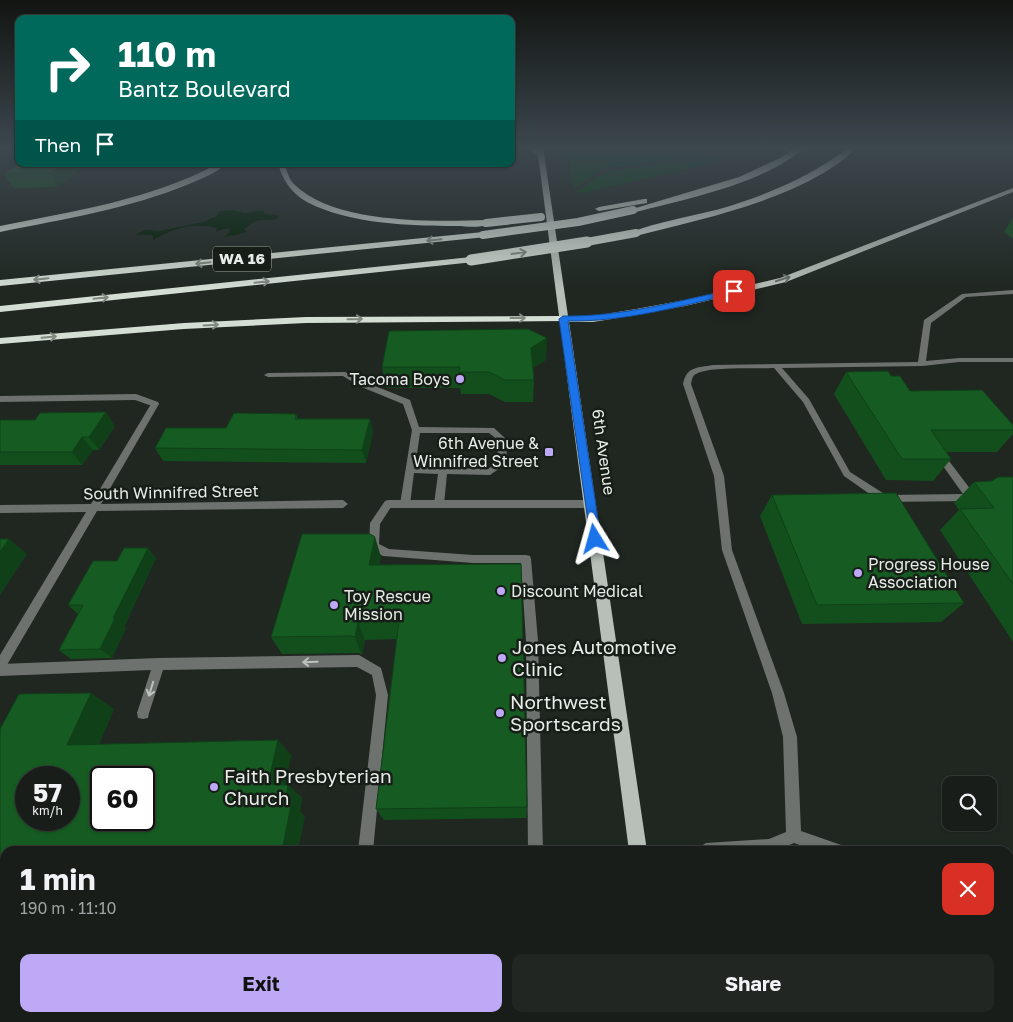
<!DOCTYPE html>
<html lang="en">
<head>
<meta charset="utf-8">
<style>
	:root { --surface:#181d19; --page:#212622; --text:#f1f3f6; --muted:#9fa2a2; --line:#363b38; --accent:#bda9f5 }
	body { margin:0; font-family:"Golos Text",sans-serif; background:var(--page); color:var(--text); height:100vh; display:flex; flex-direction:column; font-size:19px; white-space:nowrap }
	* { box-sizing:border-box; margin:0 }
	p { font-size:16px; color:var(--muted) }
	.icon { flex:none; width:28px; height:28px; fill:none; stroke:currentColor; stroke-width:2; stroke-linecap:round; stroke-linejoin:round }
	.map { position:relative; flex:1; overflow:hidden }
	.panel { position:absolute; left:0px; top:846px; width:1014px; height:176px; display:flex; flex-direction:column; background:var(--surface); border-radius:15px 15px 0 0; box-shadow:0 1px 4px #0004,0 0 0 1px var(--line) }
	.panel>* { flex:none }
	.hud { position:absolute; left:15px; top:15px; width:500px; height:152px; border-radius:10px; box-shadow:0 1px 4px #0004,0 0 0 1px var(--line); background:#00695c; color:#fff; overflow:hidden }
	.buttons { position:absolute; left:942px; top:776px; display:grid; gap:10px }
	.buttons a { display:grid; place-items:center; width:55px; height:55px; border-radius:10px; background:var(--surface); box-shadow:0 1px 4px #0004,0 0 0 1px var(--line); font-size:25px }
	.speed { position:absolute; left:15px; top:766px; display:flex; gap:10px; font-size:25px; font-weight:700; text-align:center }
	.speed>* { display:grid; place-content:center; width:65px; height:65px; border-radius:50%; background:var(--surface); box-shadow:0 1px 4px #0004,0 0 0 1px var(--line); line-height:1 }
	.speed small { font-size:12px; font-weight:400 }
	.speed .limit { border:2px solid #111; border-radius:8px; background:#fff; color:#111 }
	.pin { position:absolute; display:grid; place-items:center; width:42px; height:42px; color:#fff; margin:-21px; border-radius:10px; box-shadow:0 2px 8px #0006 }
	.me { position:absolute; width:55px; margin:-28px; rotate:352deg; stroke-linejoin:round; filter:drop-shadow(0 0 4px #0008) }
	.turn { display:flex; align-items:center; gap:18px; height:105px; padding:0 20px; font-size:22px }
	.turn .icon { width:65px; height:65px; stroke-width:2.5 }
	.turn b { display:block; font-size:35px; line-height:42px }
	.then { display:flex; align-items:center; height:48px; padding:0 20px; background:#0003; gap:10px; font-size:19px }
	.round { display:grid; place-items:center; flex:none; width:52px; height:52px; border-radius:10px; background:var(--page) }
	.summary { display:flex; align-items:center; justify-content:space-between; height:85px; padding:0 20px }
	h1 { font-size:30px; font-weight:700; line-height:38px }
	.primary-button { display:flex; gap:10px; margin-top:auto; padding:10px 20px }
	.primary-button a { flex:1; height:58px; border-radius:10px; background:var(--accent); color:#111; font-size:20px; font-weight:700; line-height:58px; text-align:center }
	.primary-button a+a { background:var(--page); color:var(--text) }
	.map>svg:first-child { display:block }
	.green { fill:#054413 }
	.water { fill:#001e02 }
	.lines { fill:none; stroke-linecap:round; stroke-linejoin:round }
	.service { fill:#6e726e; fill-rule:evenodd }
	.minor { fill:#6e726e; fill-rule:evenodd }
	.primary { fill:#b8bfb8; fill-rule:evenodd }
	.motorway { fill:#d5ded5; fill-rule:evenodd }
	.motorway-bridge-far1 { stroke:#d5ded5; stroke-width:8 }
	.motorway-bridge { stroke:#d5ded5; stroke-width:11 }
	.wall { fill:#134f1d }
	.shaded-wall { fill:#0f4018 }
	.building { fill:#165c22; stroke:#0f4018; fill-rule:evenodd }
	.oneway { stroke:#808880 }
	.oneway2 { stroke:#686e68 }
	.oneway3 { stroke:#bdc1bd }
	.route { fill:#1a73e8; stroke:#114b97 }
	.poi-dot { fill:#bda9f5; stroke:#171e17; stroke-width:2 }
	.labels { text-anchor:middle; stroke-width:5; stroke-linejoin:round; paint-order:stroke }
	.shield { fill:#171e17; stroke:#a9aea9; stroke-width:1 }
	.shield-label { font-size:15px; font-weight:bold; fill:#e8ece8 }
	.poi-label { font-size:16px; fill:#e8ece8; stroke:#171e17; text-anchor:start }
	.street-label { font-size:16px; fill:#e8ece8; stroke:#171e17 }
	.near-poi-label { font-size:19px; fill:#e8ece8; stroke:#171e17; text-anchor:start }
</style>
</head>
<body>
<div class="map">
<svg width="1013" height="1022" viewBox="0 0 1013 1022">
	<rect width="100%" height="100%" fill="#202721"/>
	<!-- green -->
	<g class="green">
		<polygon points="722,147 719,152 703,156 602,169 574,189 567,151"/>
		<polygon points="728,147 752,147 708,164 582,193 576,192 600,175 607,172 657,164 718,157 727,153"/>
	</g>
	<!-- water -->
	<path class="water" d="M233,210L245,213L263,210L265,214L279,215L278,218C264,224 261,214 244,229L247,232C241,234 231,236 224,237L230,232L229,228L216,231L217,228C195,222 172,229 153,240V237L151,235H135L145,230L160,231L203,222L216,216L220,211Z"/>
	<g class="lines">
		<!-- service -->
		<g class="service">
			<path d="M1013,290V294L966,297L931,323L926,361L959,358H1013V362H959L922,366L782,368L809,399L850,472L886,495L963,494L938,459L943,456L946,457L974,494L976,497L971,501L881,502L844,476L803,402L774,368C757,369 709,366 696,374C692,376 692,380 691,384L724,476L732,550L784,693L797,737L801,831L844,846L847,851H817L794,843L775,851H699L701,846L706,843L769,839L786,832L783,737L772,693L722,550L714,476L683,384C687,366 697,368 713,365L918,362L924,320L962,294Z"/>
			<path d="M345,372L365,382L410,400L419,427L494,428L506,439L507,463L490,475L447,474L444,504L439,508L434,504L438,474L414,473L410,504L408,507H402L400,504L412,430L403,404L359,386L343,376L268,377L264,375L268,373ZM420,433H489L498,440L497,462L488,469L415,467Z"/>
			<polygon points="136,394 158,402 159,404 155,407 135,400 0,402 0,396"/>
			<polygon points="388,500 393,504 380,524 379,544 389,549 473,555 526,555 530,556 531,559 538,641 543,851 528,851 526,641 521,563 473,563 383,556 370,549 369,546 370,523 385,501"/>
			<polygon points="359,655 381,668 388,695 373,851 358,851 376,695 372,675 357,667 163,670 149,713 148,718 143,719 138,718 137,713 151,670 0,676 0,664 159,658"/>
			<rect x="1009" y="886" width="4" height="16"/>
			<rect x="335" y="1018" width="18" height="4"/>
		</g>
		<!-- minor -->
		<g class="minor">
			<polygon points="155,401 159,404 101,504 343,500 348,504 343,508 97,511 4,670 0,672 0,655 86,512 0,513 0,505 91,504 151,404"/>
			<polygon points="388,500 590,500 595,504 590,508 388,508 383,504"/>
			<rect x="0" y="987" width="5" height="18"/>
		</g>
		<!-- primary -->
		<g class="primary">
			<polygon points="523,147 531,147 538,150 537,147 543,147 568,316 593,316 636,309 685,300 780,278 1013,188 1013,192 786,282 685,306 636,315 593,322 569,322 647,851 629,851 538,155"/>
			<polygon points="648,1018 670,1018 671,1022 649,1022"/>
		</g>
		<!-- motorway -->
		<g class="motorway">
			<path d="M797,147H805C766,183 687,199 636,212L629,210L739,177L780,158Z"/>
			<path d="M850,147H858C806,198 705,218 636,236L632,233C640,226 700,214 716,210C765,196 810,177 850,147Z"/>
			<path d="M217,164H226C216,173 201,179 189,184C129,209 63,219 0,232V226C74,211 150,200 217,164Z"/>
			<path d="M278,164H284C287,170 289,180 294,184C333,224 434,222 486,220L490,223C483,229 466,226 457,226C410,226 349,224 307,202C291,193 283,180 278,164Z"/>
			<polygon points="644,199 647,199 647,203 599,211 595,209 599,207"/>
			<polygon points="483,232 486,233 486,237 0,286 0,280"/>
			<polygon points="471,257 474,258 474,262 0,312 0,306"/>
			<polygon points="563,316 567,317 568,319 567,321 306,323 184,329 0,344 0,338 184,323 306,317"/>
		</g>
		<!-- motorway-bridge-far1 -->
		<g class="motorway-bridge-far1">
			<polyline points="486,223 541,217"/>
			<polyline points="483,235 578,222 633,210"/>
			<polyline points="581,243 636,233"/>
		</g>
		<!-- motorway-bridge -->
		<polyline class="motorway-bridge" points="471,260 587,242"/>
	</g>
	<!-- wall -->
	<g class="wall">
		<polygon points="19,164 86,164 57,187 13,188 4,174"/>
		<polygon points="1013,218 1013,239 1004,232"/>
		<polygon points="546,360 533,368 534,380 533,402 505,402 489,394 461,394 460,388 386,388 382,367"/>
		<polygon points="846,372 891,376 910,391 1013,425 1013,434 997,452 946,452 951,459 933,481 886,480 834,394"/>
		<polygon points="296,414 298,419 370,419 373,432 366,463 163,461 155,448 226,428"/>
		<polygon points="0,420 115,426 99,450 93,450 82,465 0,465"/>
		<polygon points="1013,477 1013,642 940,530 959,510 954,503 974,482 992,481"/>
		<polygon points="772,495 964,603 941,622 802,624 760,516"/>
		<polygon points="381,557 379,565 527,807 526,818 384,820 376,809 397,639 365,640 362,655 359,653 282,654 271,637"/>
		<polygon points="156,558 124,627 126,628 112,658 71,659 59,650 78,614 68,605 117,561"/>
		<polygon points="114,709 99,744 291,755 285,785 288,785 302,798 300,812 305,816 5,851 5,889 0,888 0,877 3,870 0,870 0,729"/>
		<polygon points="1009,980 1013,980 1013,1022 854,1022 852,1018 1009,1018"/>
	</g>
	<!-- shaded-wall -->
	<g class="shaded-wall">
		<polygon points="62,164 86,164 57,187 49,173"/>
		<polygon points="547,338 546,360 531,369 531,348"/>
		<polygon points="106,412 115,426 99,450 89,437"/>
		<polygon points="370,419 373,432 366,463 362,450"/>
		<polygon points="82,437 93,450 82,465 72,452"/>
		<polygon points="375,537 381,557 375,584 369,565"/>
		<polygon points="9,539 27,554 0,595 0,552"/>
		<polygon points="148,548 156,558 124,627 126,628 112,658 100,649 113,618"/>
		<polygon points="358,622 365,640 362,655 355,637"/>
		<polygon points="91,693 114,709 93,759 67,745"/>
		<polygon points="278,740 291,755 283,797 268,784"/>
		<polygon points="288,785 302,798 300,812 305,816 298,851 282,851 285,805"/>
	</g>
	<!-- building -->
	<g class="building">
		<polygon points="19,164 62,164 49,173 4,174"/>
		<polygon points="528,329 547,338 531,348 534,380 505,380 489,372 459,372 460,367 382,367 389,331"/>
		<polygon points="888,371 891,376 900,376 910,391 982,390 1013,425 1013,430 931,430 951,459 902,459 846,372"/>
		<polygon points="106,412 89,437 82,437 72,452 0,452 0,420 35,420 40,413"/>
		<polygon points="234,413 296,414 295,419 370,419 362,450 155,448 166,428 226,428"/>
		<polygon points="998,477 1013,477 1013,584 960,509 994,508 974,482 992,481"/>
		<polygon points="896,493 964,603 817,605 772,495"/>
		<polygon points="302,534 370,534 375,537 369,565 521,564 527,807 376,809 399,621 358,622 355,637 351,636 271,637"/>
		<polygon points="0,539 9,539 0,552"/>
		<polygon points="124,548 148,548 113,618 115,618 100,649 59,650 83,605 68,605 93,561 117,561"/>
		<path d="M91,693L67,745L278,740L268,784L288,785L285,805H291L282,851H5V860H0V729L19,694ZM26,778H69V820H26ZM101,778H144V820H101Z"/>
		<polygon points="5,866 5,887 0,887 0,877"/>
		<polygon points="1013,980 1013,1022 881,1022 880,1018 1009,1018 1009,981"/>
	</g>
	<!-- one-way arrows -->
	<defs><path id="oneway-shaft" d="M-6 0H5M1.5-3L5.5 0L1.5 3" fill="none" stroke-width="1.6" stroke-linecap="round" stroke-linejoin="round" transform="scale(1.25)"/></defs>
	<g class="oneway">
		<use href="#oneway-shaft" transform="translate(434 240) rotate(174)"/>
		<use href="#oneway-shaft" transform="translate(519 253) rotate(-8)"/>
		<use href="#oneway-shaft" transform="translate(203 263) rotate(174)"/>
		<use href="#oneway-shaft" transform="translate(41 279) rotate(174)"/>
		<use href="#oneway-shaft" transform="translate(262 282) rotate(-6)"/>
		<use href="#oneway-shaft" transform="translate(101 298) rotate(-6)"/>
		<use href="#oneway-shaft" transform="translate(518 318)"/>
		<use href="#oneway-shaft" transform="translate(355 319) rotate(-1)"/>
		<use href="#oneway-shaft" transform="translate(211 325) rotate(-3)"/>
		<use href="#oneway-shaft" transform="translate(49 337) rotate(-5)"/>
	</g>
	<use class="oneway2" href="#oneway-shaft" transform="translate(783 279) rotate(-18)"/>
	<g class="oneway3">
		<use href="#oneway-shaft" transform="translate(310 662) rotate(178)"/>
		<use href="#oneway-shaft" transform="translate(151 689) rotate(107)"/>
	</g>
	<!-- sky -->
	<linearGradient id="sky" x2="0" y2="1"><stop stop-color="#121512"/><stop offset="0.51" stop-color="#3c474e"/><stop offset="1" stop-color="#3c474e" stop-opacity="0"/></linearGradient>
	<rect width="1013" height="290" fill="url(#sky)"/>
	<!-- route -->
	<path class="route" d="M734,289L738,291L737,293C682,306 624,322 568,321L601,539L599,542H591L559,319L563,316C621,317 678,301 734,289Z"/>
	<!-- markers -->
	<g class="poi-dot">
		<circle cx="460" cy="379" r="5"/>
		<rect x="544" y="447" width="10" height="10" rx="2.5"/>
		<circle cx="858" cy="573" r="5"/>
		<circle cx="501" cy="591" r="5"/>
		<circle cx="334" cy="605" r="5"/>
		<circle cx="502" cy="658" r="5"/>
		<circle cx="500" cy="713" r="5"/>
		<circle cx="214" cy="787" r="5"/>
	</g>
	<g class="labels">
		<!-- shield labels -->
		<rect class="shield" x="213" y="246.5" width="58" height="25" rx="4"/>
		<g class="shield-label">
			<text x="242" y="264">WA 16</text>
		</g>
		<!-- poi labels -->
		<g class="poi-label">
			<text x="450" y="385" text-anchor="end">Tacoma Boys</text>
			<text x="539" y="449" text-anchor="end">6th Avenue &amp;<tspan x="539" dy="18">Winnifred Street</tspan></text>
			<text x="868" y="570">Progress House<tspan x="868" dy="18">Association</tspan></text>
			<text x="511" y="597">Discount Medical</text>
			<text x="344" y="602">Toy Rescue<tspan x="344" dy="18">Mission</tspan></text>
		</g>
		<!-- street labels -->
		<g class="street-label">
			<text transform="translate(604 452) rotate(82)" y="6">6th Avenue</text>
			<text transform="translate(171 492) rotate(-1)" y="6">South Winnifred Street</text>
		</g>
		<!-- near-poi labels -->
		<g class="near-poi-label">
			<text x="512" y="654">Jones Automotive<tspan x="512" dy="22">Clinic</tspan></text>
			<text x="510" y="709">Northwest<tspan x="510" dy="22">Sportscards</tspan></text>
			<text x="224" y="783">Faith Presbyterian<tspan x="224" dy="22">Church</tspan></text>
		</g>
	</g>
</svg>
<div class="buttons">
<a><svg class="icon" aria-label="search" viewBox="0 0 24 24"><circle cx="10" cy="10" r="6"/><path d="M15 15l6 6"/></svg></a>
</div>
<div class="speed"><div>57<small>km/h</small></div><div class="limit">60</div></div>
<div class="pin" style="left:734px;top:291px;background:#d93025"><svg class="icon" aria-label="arrive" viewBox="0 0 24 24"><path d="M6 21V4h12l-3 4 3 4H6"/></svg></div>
<svg class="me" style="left:595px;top:539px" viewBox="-20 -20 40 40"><path d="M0-17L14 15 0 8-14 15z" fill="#1a73e8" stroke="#fff" stroke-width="4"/></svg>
<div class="hud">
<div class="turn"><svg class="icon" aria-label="right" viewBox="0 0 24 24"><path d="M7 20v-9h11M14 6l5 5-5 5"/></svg><div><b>110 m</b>Bantz Boulevard</div></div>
<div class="then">Then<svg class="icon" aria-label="arrive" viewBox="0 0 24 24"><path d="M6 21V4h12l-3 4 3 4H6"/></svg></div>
</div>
<section class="panel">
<div class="summary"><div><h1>1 min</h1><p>190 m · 11:10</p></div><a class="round" style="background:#d93025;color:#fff"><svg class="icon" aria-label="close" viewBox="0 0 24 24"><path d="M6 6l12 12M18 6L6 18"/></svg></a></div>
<div class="primary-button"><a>Exit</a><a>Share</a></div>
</section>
</div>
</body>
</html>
